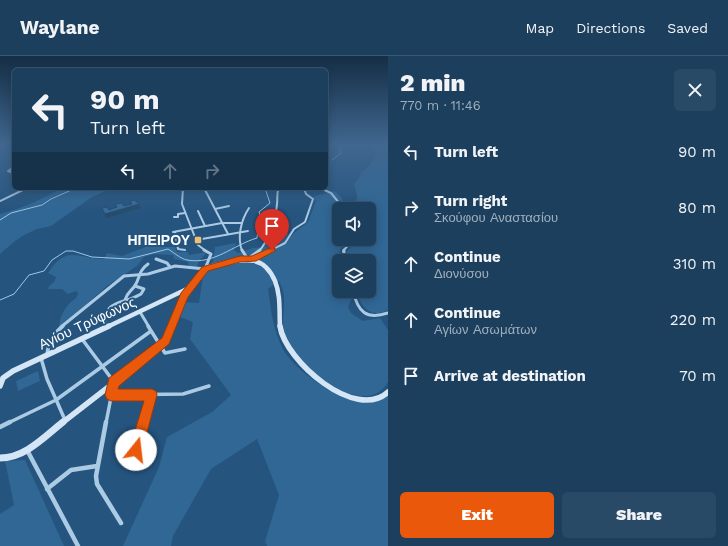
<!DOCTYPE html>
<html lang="en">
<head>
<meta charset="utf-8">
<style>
	:root { --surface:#1c3f5e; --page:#294a67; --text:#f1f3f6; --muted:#a0afbc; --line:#3a5873; --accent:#ea580c }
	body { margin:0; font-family:"Work Sans",sans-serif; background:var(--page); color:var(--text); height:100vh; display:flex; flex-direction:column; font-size:15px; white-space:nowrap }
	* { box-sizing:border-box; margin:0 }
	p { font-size:13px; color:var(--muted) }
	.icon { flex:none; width:22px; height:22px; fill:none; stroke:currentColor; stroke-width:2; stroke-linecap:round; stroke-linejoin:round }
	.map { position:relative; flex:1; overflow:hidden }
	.drawer { display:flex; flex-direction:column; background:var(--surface); width:340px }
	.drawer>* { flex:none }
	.hud { position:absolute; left:12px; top:12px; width:316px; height:122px; border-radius:6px; box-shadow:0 2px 10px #0003,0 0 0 1px var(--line); background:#1c3f5e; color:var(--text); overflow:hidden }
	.controls { position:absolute; left:332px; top:146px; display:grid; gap:8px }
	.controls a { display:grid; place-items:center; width:44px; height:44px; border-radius:6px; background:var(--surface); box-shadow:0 2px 10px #0003,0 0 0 1px var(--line); font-size:20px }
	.pin { position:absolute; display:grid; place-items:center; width:34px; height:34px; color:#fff; margin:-41px -17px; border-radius:50% 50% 50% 0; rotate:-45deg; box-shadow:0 0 4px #0007 }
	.pin .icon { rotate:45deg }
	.me { position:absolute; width:44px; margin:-22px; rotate:16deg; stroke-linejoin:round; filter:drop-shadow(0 0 3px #0008) }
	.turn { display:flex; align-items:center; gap:14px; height:84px; padding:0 12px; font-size:18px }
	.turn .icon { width:52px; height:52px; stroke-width:2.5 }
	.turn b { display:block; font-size:28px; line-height:34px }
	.lanes { display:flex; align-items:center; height:38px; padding:0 12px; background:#0003; justify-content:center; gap:20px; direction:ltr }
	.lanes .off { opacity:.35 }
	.round { display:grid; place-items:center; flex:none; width:42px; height:42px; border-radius:6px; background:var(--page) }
	.overview { display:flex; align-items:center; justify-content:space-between; height:68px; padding:0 12px }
	h1 { font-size:24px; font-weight:800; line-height:30px }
	.primary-button { display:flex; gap:8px; margin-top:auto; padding:8px 12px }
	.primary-button a { flex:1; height:46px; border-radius:6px; background:var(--accent); color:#fff; font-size:16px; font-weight:800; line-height:46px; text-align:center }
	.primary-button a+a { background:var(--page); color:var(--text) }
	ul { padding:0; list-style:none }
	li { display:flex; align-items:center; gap:12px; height:56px; padding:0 12px }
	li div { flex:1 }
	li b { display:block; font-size:15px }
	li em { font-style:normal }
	header { display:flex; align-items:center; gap:24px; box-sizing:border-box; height:56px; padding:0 20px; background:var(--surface); border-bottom:1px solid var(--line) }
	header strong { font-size:19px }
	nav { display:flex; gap:22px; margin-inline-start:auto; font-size:14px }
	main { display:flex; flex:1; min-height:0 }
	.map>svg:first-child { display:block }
	.green { fill:#306795 }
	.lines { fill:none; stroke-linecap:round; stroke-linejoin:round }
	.stream { stroke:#9fc7e6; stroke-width:1 }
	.minor-far3 { stroke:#abcbe5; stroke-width:2 }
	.minor-far2 { stroke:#abcbe5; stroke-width:3 }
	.minor-far1 { stroke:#abcbe5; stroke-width:3.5 }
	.minor { stroke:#abcbe5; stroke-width:4.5 }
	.secondary-far2 { stroke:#d4e5f5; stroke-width:4.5 }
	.secondary-far1 { stroke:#d4e5f5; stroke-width:5.5 }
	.secondary { stroke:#d4e5f5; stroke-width:7 }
	.shaded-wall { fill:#264c6c }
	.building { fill:#366c9a; stroke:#264c6c }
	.route { fill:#ea580c; stroke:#983908 }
	.poi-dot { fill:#efbe6f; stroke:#25547e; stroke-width:1.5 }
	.labels { text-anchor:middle; stroke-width:4; stroke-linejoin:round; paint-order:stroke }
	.poi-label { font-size:14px; font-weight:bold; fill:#fff; stroke:#25547e; text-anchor:end }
	.street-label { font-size:14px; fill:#fff; stroke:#25547e }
</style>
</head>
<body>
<header>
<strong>Waylane</strong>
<nav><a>Map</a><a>Directions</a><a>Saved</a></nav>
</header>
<main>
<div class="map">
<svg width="388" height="490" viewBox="0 0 388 490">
	<rect width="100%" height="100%" fill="#25547e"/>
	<!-- green -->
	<g class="green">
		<path d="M370,89H378L384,93L388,89V254C370,263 361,251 356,235H369V205H347C343,188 356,194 359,183H369V153H356L357,139L354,128L359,122L361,116C370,112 371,105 377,99Z"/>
		<path d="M63,132H112L92,141L51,170L37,173L24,179L15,185L0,198V158C22,153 43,142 63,132Z"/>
		<path d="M334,135L341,141L347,153H339V183H352C344,193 336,189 341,205H339V235H351L352,241L348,252L352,258L363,265L380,262L388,274V326C365,366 299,311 287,284C277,262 291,246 279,225L268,233C271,254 273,274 283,293C295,317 363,365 388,339V490H267L265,485L279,439L257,383L211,413L173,480L171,490H123L159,411L167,381L212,356L231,339L190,283L193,266L180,261L185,246L199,247L203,220L213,205L215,191L236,187L234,194L238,197L253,192L263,191L271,173L289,178L284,186L277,189L279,191L286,187L294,177L308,166L316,145L313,141C320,137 327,139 334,135Z"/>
		<path d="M156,187L160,191H175L177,196H188L189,199L206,196V197L198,207L197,211H189L188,206L174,203L173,199L153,198L144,201L137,210L107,230L65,267L59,270C60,261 64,253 70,247C74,243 77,243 78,237L76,235L68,238L62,233H48L49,230L54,226L56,221L48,217C67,188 77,203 104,203L107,197L122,200Z"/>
		<polygon points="38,315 40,325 18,335 16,325"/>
		<polygon points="25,404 64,490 0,490 0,458 14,449 5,405"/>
	</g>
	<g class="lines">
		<!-- stream -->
		<g class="stream">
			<polyline points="332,104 341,97 339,93 349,89"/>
			<polyline points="326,107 328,106"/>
			<polyline points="0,164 11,157 42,149 51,143 76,132"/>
			<path d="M0,244L14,238L29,219L44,215L52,204L66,195H73L92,201L129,203L168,193C173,196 181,203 187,204C214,209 233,189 257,182L258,174L263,167L259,156L270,147L265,132"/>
		</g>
		<!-- minor-far3 -->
		<g class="minor-far3">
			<polyline points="14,111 8,115 14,117"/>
			<polyline points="183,132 182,148 198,189 206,195"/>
			<polyline points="204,132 228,178"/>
			<polyline points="320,132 331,137 344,153"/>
			<polyline points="0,145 27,132"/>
			<polyline points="215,153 229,150"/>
			<polyline points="198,155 205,170"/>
			<polyline points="174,161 178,161 178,158 185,157"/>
			<polyline points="173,176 222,167 242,167"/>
			<polyline points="175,176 178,193 185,194"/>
			<polyline points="196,184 248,175"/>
			<path d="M242,195C237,181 241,164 249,152"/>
			<path d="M259,195C268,186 276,161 277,148C278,142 276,138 279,132"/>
			<polyline points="269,195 285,187 294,173 305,166 313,143 306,138 304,132"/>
			<polyline points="343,195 354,183"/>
		</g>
		<!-- minor-far2 -->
		<g class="minor-far2">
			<polyline points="242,194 247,202"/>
			<polyline points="344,194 344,205"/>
			<polyline points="249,202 260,194"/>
			<polyline points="156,203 167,207 170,211"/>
			<polyline points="253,203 271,194"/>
			<path d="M353,235C358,256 366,264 388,257"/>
			<path d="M125,244C127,237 130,236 134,231C141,222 137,216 148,208"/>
			<polyline points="140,256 149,271"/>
			<polyline points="61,271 124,220 148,218 175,210 205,213 211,198 204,194"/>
			<path d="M105,271C102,243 123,249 141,238L144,233L135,230"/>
		</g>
		<!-- minor-far1 -->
		<g class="minor-far1">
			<polyline points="105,270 105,272"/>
			<polyline points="148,270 165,297 185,293"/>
			<polyline points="82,283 114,326 106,367"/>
			<path d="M47,299C48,288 54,277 63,270"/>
			<polyline points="41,302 47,323 65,364"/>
			<polyline points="111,339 183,338 209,330"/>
			<polyline points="8,367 56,344 151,275"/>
			<polyline points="144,367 152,339"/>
		</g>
		<!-- minor -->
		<g class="minor">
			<polyline points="106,366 96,420 97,428 121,467"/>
			<polyline points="0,371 10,366"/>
			<polyline points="27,394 78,490"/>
			<polyline points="136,394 144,366"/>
			<polyline points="47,433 71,414 97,410"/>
		</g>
		<!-- secondary-far2 -->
		<g class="secondary-far2">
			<polyline points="107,271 187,233"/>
			<path d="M173,271C181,250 188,230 203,214C208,210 217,209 224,207C246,203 264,199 275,225C281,240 279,255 280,271"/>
		</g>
		<!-- secondary-far1 -->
		<g class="secondary-far1">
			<path d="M280,270C285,305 356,366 388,336"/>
			<polyline points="0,330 3,322 13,315 109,270"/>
			<polyline points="62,367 160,291 169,280 173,270"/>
		</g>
		<!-- secondary -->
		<path class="secondary" d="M0,402C25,402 44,381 63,366"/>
	</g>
	<!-- shaded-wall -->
	<polygon class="shaded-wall" points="139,148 140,152 106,162 105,158"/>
	<!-- building -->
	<polygon class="building" points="134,144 139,148 105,158 102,152 107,151 109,154 117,151 115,148 122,147 124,150 132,148 130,145"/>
	<!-- sky -->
	<linearGradient id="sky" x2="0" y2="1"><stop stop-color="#142e45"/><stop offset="0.56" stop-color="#40678f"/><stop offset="1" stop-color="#40678f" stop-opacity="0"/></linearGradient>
	<rect width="388" height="158" fill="url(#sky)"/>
	<!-- route -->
	<polygon class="route" points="272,191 275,192 275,195 256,205 240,206 208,215 188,241 169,288 119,330 118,333 152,333 156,335 157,339 141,399 136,401 131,399 129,394 144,345 111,345 107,343 105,339 109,322 162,282 181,237 202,211 240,200 252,200"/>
	<!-- markers -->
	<rect class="poi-dot" x="194" y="180" width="8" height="8" rx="2"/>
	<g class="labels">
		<!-- poi labels -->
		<g class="poi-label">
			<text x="190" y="189">ΗΠΕΙΡΟΥ</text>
		</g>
		<!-- street labels -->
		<g class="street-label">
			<text transform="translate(87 267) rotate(-25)" y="5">Αγίου Τρύφωνος</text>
		</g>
	</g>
</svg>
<div class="controls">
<a><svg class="icon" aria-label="sound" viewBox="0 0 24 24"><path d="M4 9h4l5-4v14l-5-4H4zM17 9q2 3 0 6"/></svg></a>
<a><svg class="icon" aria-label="layers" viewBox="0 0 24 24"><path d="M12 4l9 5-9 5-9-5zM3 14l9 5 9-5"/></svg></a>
</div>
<div class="pin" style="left:272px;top:194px;background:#d93025"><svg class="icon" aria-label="arrive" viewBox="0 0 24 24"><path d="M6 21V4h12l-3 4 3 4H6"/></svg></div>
<svg class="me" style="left:136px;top:394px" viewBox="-20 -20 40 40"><circle r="19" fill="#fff"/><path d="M0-13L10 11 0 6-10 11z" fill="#ea580c"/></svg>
<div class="hud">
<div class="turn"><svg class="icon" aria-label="left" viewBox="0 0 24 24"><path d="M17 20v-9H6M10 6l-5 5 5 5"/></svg><div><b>90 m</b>Turn left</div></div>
<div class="lanes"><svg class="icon" aria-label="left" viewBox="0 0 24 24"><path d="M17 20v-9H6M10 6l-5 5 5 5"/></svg><svg class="icon off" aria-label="ahead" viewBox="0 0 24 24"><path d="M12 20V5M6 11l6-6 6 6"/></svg><svg class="icon off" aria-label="right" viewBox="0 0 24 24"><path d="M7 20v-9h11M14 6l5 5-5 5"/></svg></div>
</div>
</div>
<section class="drawer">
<div class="overview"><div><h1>2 min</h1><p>770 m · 11:46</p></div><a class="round"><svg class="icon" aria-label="close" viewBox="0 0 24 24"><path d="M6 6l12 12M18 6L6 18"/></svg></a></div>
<ul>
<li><svg class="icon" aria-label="left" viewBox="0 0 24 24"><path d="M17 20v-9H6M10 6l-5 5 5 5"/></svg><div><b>Turn left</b></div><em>90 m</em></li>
<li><svg class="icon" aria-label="right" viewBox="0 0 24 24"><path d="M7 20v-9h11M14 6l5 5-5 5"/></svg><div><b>Turn right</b><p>Σκούφου Αναστασίου</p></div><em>80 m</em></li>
<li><svg class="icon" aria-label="ahead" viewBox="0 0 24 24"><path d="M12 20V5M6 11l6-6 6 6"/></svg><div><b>Continue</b><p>Διονύσου</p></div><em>310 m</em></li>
<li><svg class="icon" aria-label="ahead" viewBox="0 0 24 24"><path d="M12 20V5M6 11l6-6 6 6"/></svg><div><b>Continue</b><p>Αγίων Ασωμάτων</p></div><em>220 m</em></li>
<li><svg class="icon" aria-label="arrive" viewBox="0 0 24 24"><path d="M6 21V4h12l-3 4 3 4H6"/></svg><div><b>Arrive at destination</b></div><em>70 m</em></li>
</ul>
<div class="primary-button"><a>Exit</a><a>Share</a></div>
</section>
</main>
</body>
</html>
